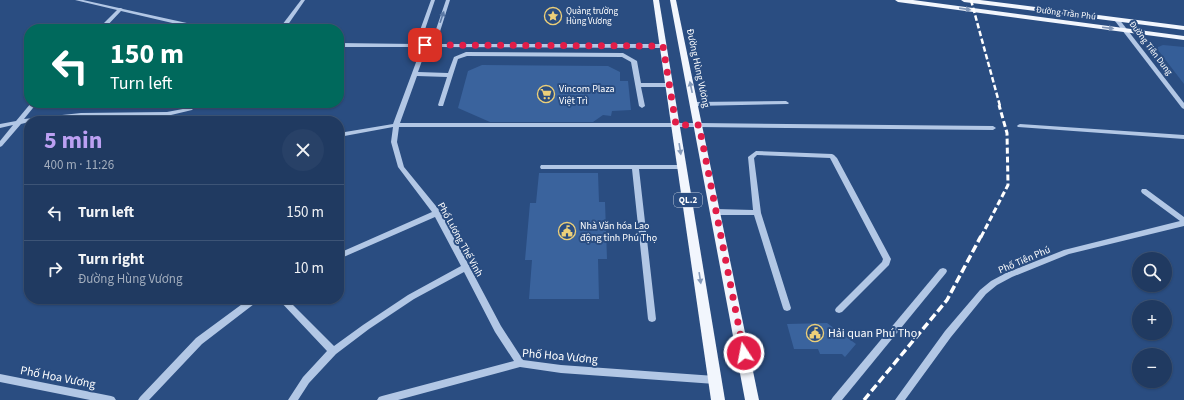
<!DOCTYPE html>
<html lang="en">
<head>
<meta charset="utf-8">
<style>
	:root { --surface:#203a61; --page:#284167; --text:#f1f3f6; --muted:#a2adbd; --line:#3d5476; --accent:#bca0f2 }
	body { margin:0; font-family:"Source Sans 3",sans-serif; background:var(--page); color:var(--text); height:100vh; display:flex; flex-direction:column; font-size:15px; white-space:nowrap }
	* { box-sizing:border-box; margin:0 }
	p { font-size:13px; color:var(--muted) }
	.icon { flex:none; width:22px; height:22px; fill:none; stroke:currentColor; stroke-width:2; stroke-linecap:round; stroke-linejoin:round }
	.map { position:relative; flex:1; overflow:hidden }
	.details { position:absolute; left:24px; top:116px; width:320px; height:188px; display:flex; flex-direction:column; background:var(--surface); border-radius:16px; box-shadow:0 1px 3px #0004,0 0 0 1px var(--line) }
	.details>* { flex:none }
	.top-card { position:absolute; left:24px; top:24px; width:320px; height:84px; border-radius:16px; box-shadow:0 1px 3px #0004,0 0 0 1px var(--line); background:#00695c; color:#fff; overflow:hidden }
	.controls { position:absolute; left:1132px; top:252px; display:grid; gap:8px }
	.controls a { display:grid; place-items:center; width:40px; height:40px; border-radius:50%; background:var(--surface); box-shadow:0 1px 3px #0004,0 0 0 1px var(--line); font-size:20px }
	.pin { position:absolute; display:grid; place-items:center; width:34px; height:34px; color:#fff; margin:-17px; border-radius:8px; box-shadow:0 2px 6px #0006 }
	.me { position:absolute; width:44px; margin:-22px; rotate:349deg; stroke-linejoin:round; filter:drop-shadow(0 0 3px #0008) }
	.turn { display:flex; align-items:center; gap:14px; height:84px; padding:0 20px; font-size:18px }
	.turn .icon { width:52px; height:52px; stroke-width:2.5 }
	.turn b { display:block; font-size:28px; line-height:34px }
	.round { display:grid; place-items:center; flex:none; width:42px; height:42px; border-radius:21px; background:var(--page) }
	.overview { display:flex; align-items:center; justify-content:space-between; height:68px; padding:0 20px }
	h1 { font-size:24px; font-weight:700; line-height:30px; color:var(--accent) }
	ul { padding:0; list-style:none }
	li { display:flex; align-items:center; gap:12px; height:56px; padding:0 20px; border-top:1px solid var(--line) }
	li div { flex:1 }
	li b { display:block; font-size:15px }
	li em { font-style:normal }
	.map>svg:first-child { display:block }
	.green { fill:#355e98 }
	.building { fill:#3a639d }
	.lines { fill:none; stroke-linecap:round; stroke-linejoin:round }
	.minor { fill:#b2c7e5; fill-rule:evenodd }
	.major { fill:#f2f6fd; fill-rule:evenodd }
	.rail-far2 { stroke:#fff; stroke-width:2.5; stroke-dasharray:5.5 2.5; stroke-linecap:butt }
	.rail-far1 { stroke:#fff; stroke-width:3; stroke-dasharray:6 3; stroke-linecap:butt }
	.rail { stroke:#fff; stroke-width:3.5; stroke-dasharray:8 3.5; stroke-linecap:butt }
	.oneway { fill:#8499b9 }
	.oneway2 { fill:#5a78a4 }
	.route { stroke:#e11d48; stroke-width:7; stroke-dasharray:0 12.6 }
	.labels { text-anchor:middle; stroke-width:4; stroke-linejoin:round; paint-order:stroke }
	.far-poi-label { font-size:9px; fill:#fff; stroke:#2a4d81; text-anchor:start }
	.far-street-label { font-size:9px; fill:#fff; stroke:#2a4d81 }
	.shield { fill:#2a4d81; stroke:#bfcad9; stroke-width:1 }
	.shield-label { font-size:9px; font-weight:bold; fill:#fff }
	.street-label { font-size:10px; fill:#fff; stroke:#2a4d81 }
	.poi-label { font-size:10px; fill:#fff; stroke:#2a4d81; text-anchor:start }
	.near-poi-label { font-size:12px; fill:#fff; stroke:#2a4d81; text-anchor:start }
	.near-street-label { font-size:12px; fill:#fff; stroke:#2a4d81 }
</style>
</head>
<body>
<div class="map">
<svg width="1184" height="400" viewBox="0 0 1184 400">
	<rect width="100%" height="100%" fill="#2a4d81"/>
	<!-- green -->
	<polygon class="green" points="1163,45 1184,47 1184,84 1158,50 1158,47"/>
	<!-- building -->
	<g class="building">
		<polygon points="482,65 608,66 620,72 620,81 628,81 631,110 612,111 611,116 603,115 593,122 490,122 458,108 468,71"/>
		<polygon points="539,173 598,173 599,202 605,202 607,259 598,259 599,299 529,299 532,260 525,260 530,203 536,203"/>
		<polygon points="827,323 856,344 845,357 842,354 820,354 818,349 794,349 787,324"/>
	</g>
	<g class="lines">
		<!-- minor -->
		<g class="minor">
			<polygon points="75,0 83,0 119,8 121,8 123,9 205,27 208,29 198,29 121,11 104,29 98,29 117,10"/>
			<polygon points="301,0 305,0 285,29 279,29"/>
			<path d="M431,0H435L420,44H431L446,0H450L436,44H663L666,46L663,48L434,47L423,58L418,72L448,73L454,57L466,52L623,53L637,61L641,83H670L673,85L670,87H641L645,106L642,108L639,106L631,62L622,57L467,56L458,59L443,106H439L438,105L447,77L417,76L400,123H699L993,126L996,128L993,130L699,127H399L397,142L404,167L440,211L501,326L523,360L561,365L715,376L718,377L720,380L718,383L715,384L561,373L520,367L398,400H377L379,397L382,396L514,361L495,332L464,272L414,299L369,329L336,354L309,383L298,400H288L303,377L327,351L278,299H287L334,346L363,325L408,295L461,266L435,217L339,259V253L432,212L398,167L391,142L393,127L339,137V133L393,124L418,57L415,47H339V43L415,44ZM420,47H428L422,53Z"/>
			<polygon points="1115,19 1119,19 1184,103 1184,109 1182,108 1115,21"/>
			<polygon points="786,101 789,103 788,104 695,106 692,104 695,102"/>
			<polygon points="31,103 37,103 24,119 81,113 167,112 188,108 192,103 198,103 192,110 171,115 169,121 163,121 165,116 81,117 29,121 29,122 21,124 2,146 0,147 0,141 13,125 0,128 0,124 16,121"/>
			<polygon points="1020,124 1184,135 1184,139 1018,127 1017,126 1018,125"/>
			<polygon points="756,151 832,154 834,155 837,158 891,259 889,265 842,312 839,313 836,312 835,310 836,308 882,262 883,259 830,158 757,155 754,158 761,213 791,308 790,310 787,311 784,310 783,308 754,215 716,215 712,212 716,209 753,210 748,157"/>
			<polygon points="541,165 685,165 686,167 685,169 639,169 656,319 655,321 652,322 649,321 648,319 632,169 541,169 540,167"/>
			<polygon points="1142,189 1146,189 1184,217 1184,226 1069,254 1012,277 997,285 986,294 951,337 905,400 895,400 945,331 980,290 991,281 1006,273 1064,250 1180,221 1142,193 1141,191"/>
			<polygon points="943,268 946,269 947,271 946,273 842,400 831,400 833,397 940,269"/>
			<polygon points="249,299 259,299 258,301 202,344 149,400 138,400 140,397 196,338"/>
			<polygon points="0,374 111,396 114,397 116,400 90,400 0,382"/>
		</g>
		<!-- major -->
		<g class="major">
			<polygon points="653,0 659,0 725,400 711,400"/>
			<polygon points="670,0 676,0 759,400 745,400"/>
			<polygon points="895,0 913,0 1184,36 1184,40 898,2"/>
			<polygon points="961,0 980,0 1184,26 1184,30 964,2"/>
		</g>
		<!-- rail-far2 -->
		<polyline class="rail-far2" points="971,0 1000,106"/>
		<!-- rail-far1 -->
		<polyline class="rail-far1" points="981,237 1008,185 1007,133 999,105"/>
		<!-- rail -->
		<polyline class="rail" points="864,400 947,300 981,236"/>
	</g>
	<!-- one-way arrows -->
	<defs><path id="oneway-solid" d="M-6-.8H1V-3.2L6.5 0L1 3.2V.8H-6Z"/></defs>
	<g class="oneway">
		<use href="#oneway-solid" transform="translate(965 9) rotate(8)"/>
		<use href="#oneway-solid" transform="translate(1108 28) rotate(7)"/>
		<use href="#oneway-solid" transform="translate(691 87) rotate(-102)"/>
		<use href="#oneway-solid" transform="translate(680 149) rotate(81)"/>
		<use href="#oneway-solid" transform="translate(700 278) rotate(81)"/>
	</g>
	<use class="oneway2" href="#oneway-solid" transform="translate(442 17) rotate(-71)"/>
	<g class="lines">
		<!-- route -->
		<polyline class="route" points="425,45 663,46 676,125 699,125 744,353"/>
	</g>
	<!-- icons -->
	<defs>
		<g id="sight-ring" transform="scale(0.9)"><circle r="9.5" fill="#2a4d81" stroke="#eccf79" stroke-width="1.5"/><path d="M0-6L1.8-2.2L6-1.7L2.9 1.2L3.7 5.4L0 3.3L-3.7 5.4L-2.9 1.2L-6-1.7L-1.8-2.2Z" fill="#eccf79"/></g>
		<g id="supermarket-ring" transform="scale(0.9)"><circle r="9.5" fill="#2a4d81" stroke="#eccf79" stroke-width="1.5"/><path d="M-6-5.5h2.5l.6 2H6L4.5 2H-2.5L-4.4-4H-6ZM-1.5 3.2a1.3 1.3 0 1 0 .1 0ZM3 3.2a1.3 1.3 0 1 0 .1 0Z" fill="#eccf79"/></g>
		<g id="civic-ring" transform="scale(0.9)"><circle r="9.5" fill="#2a4d81" stroke="#eccf79" stroke-width="1.5"/><path d="M-.6-6.5H3V-4.5H.6V-3L4-1V1h2V6H-6V1h2V-1L-.6-3ZM-1.2 2.5V6h2.4V2.5Z" fill="#eccf79"/></g>
	</defs>
	<g fill-rule="evenodd">
		<use href="#sight-ring" x="553" y="16"/>
		<use href="#supermarket-ring" x="546" y="94"/>
		<use href="#civic-ring" x="567" y="231"/>
		<use href="#civic-ring" x="815" y="333"/>
	</g>
	<g class="labels">
		<!-- far-poi labels -->
		<g class="far-poi-label">
			<text x="566" y="14">Quảng trường<tspan x="566" dy="10">Hùng Vương</tspan></text>
		</g>
		<!-- far-street labels -->
		<g class="far-street-label">
			<text transform="translate(1066 13) rotate(7)" y="3">Đường Trần Phú</text>
			<text transform="translate(1151 48) rotate(53)" y="3">Đường Tiên Dung</text>
		</g>
		<!-- shield labels -->
		<rect class="shield" x="674" y="193" width="28" height="14" rx="3"/>
		<g class="shield-label">
			<text x="688" y="203">QL.2</text>
		</g>
		<!-- street labels -->
		<g class="street-label">
			<text transform="translate(699 68) rotate(78)" y="4">Đường Hùng Vương</text>
			<text transform="translate(461 239) rotate(61)" y="4">Phố Lương Thế Vinh</text>
			<text transform="translate(1024 259) rotate(-23)" y="4">Phố Tiên Phú</text>
		</g>
		<!-- poi labels -->
		<g class="poi-label">
			<text x="559" y="92">Vincom Plaza<tspan x="559" dy="12">Việt Trì</tspan></text>
			<text x="580" y="229">Nhà Văn hóa Lao<tspan x="580" dy="12">động tỉnh Phú Thọ</tspan></text>
		</g>
		<!-- near-poi labels -->
		<g class="near-poi-label">
			<text x="828" y="337">Hải quan Phú Thọ</text>
		</g>
		<!-- near-street labels -->
		<g class="near-street-label">
			<text transform="translate(560 356) rotate(5)" y="4">Phố Hoa Vương</text>
			<text transform="translate(58 377) rotate(11)" y="4">Phố Hoa Vương</text>
		</g>
	</g>
</svg>
<div class="controls">
<a><svg class="icon" aria-label="search" viewBox="0 0 24 24"><circle cx="10" cy="10" r="6"/><path d="M15 15l6 6"/></svg></a>
<a>+</a>
<a>−</a>
</div>
<div class="pin" style="left:425px;top:45px;background:#d93025"><svg class="icon" aria-label="arrive" viewBox="0 0 24 24"><path d="M6 21V4h12l-3 4 3 4H6"/></svg></div>
<svg class="me" style="left:744px;top:353px" viewBox="-20 -20 40 40"><circle r="17" fill="#e11d48" stroke="#fff" stroke-width="3"/><path d="M0-11L8 9 0 5-8 9z" fill="#fff"/></svg>
<div class="top-card">
<div class="turn"><svg class="icon" aria-label="left" viewBox="0 0 24 24"><path d="M17 20v-9H6M10 6l-5 5 5 5"/></svg><div><b>150 m</b>Turn left</div></div>
</div>
<section class="details">
<div class="overview"><div><h1>5 min</h1><p>400 m · 11:26</p></div><a class="round"><svg class="icon" aria-label="close" viewBox="0 0 24 24"><path d="M6 6l12 12M18 6L6 18"/></svg></a></div>
<ul>
<li><svg class="icon" aria-label="left" viewBox="0 0 24 24"><path d="M17 20v-9H6M10 6l-5 5 5 5"/></svg><div><b>Turn left</b></div><em>150 m</em></li>
<li><svg class="icon" aria-label="right" viewBox="0 0 24 24"><path d="M7 20v-9h11M14 6l5 5-5 5"/></svg><div><b>Turn right</b><p>Đường Hùng Vương</p></div><em>10 m</em></li>
</ul>
</section>
</div>
</body>
</html>
